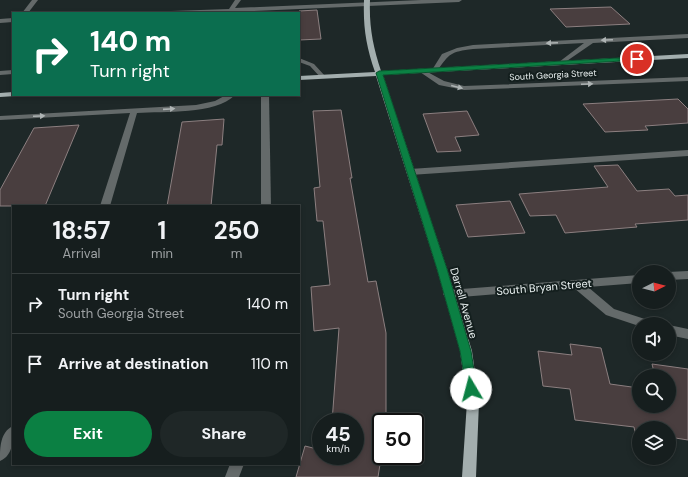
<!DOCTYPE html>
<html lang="en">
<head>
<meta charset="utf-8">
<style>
	:root { --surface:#161e1e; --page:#1f2727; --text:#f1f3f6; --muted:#9ea2a4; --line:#353c3c; --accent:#0b8043 }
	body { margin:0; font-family:"DM Sans",sans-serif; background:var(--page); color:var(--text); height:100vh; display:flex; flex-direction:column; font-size:15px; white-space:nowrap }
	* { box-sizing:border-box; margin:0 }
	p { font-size:13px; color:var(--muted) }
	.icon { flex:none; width:22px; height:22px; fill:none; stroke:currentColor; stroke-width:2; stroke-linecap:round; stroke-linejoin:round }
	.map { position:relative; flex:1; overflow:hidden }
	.side { position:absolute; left:12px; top:205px; width:288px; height:260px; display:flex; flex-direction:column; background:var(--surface); border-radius:0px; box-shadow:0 2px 6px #0003,0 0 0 1px var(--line) }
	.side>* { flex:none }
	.banner { position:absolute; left:12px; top:12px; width:288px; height:84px; border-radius:0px; box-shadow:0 2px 6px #0003,0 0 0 1px var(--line); background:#0b6e4f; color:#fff; overflow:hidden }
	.needle { width:26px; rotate:84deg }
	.controls { position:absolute; left:632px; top:265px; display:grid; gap:8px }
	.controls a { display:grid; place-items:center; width:44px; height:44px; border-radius:50%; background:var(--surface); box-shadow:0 2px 6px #0003,0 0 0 1px var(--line); font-size:20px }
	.speed { position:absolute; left:312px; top:413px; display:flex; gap:8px; font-size:20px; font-weight:700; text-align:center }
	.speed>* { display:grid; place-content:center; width:52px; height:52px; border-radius:50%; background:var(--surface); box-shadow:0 2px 6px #0003,0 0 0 1px var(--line); line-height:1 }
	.speed small { font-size:10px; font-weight:400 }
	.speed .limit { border:2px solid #111; border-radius:6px; background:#fff; color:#111 }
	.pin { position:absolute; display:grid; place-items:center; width:34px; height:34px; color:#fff; margin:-17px; border:2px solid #fff; border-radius:50%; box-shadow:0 1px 4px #0007 }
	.me { position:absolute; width:44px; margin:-22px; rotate:352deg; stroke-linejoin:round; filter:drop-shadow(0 0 3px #0008) }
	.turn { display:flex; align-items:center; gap:14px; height:84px; padding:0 12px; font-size:18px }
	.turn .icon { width:52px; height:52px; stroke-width:2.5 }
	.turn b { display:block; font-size:28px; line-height:34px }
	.eta { display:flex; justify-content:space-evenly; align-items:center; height:68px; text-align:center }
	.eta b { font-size:24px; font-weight:700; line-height:28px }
	.button { display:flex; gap:8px; margin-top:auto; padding:8px 12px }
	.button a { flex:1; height:46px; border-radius:24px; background:var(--accent); color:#fff; font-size:16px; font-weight:700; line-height:46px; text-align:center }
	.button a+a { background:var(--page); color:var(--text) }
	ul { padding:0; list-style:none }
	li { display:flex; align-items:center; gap:12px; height:60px; padding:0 12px; border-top:1px solid var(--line) }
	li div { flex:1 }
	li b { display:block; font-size:15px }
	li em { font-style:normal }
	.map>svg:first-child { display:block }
	.building { fill:#493e3f; stroke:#8c7f80 }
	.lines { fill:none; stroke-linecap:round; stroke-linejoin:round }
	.minor { fill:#646a6a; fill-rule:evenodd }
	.major { fill:#a3aeae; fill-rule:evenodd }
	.oneway { fill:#aeb4b4 }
	.route { fill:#0b8043; stroke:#07532c }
	.labels { text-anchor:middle; stroke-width:4; stroke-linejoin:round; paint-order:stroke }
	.far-street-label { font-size:9px; fill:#eaf1f1; stroke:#141f1e }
	.street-label { font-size:11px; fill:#eaf1f1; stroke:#141f1e }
</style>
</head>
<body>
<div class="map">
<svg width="688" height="477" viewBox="0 0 688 477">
	<rect width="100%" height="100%" fill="#1e2828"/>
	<!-- building -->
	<g class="building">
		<polygon points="611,7 630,24 566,27 550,9"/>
		<polygon points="317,10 321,39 299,40 299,11"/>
		<polygon points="678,99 688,109 688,123 645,126 648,130 605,132 583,104"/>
		<polygon points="341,110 352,178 350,178 368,282 376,281 386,333 386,422 381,422 381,458 378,477 296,477 305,446 321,450 321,456 355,456 355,422 332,422 339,328 314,331 311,287 330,285 323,221 317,221 314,188 320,187 313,111"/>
		<polygon points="467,111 479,135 455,137 461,151 437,152 423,114"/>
		<polygon points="224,119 222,145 217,145 211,206 167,206 182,122"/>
		<polygon points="79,125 45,206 0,206 0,190 34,128"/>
		<polygon points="618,165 637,191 669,189 675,196 688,195 688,220 635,224 637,227 565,233 556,215 530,216 519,194 608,187 594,166"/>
		<polygon points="510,201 525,233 468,237 456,205"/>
		<polygon points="570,344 601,348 610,384 639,388 639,406 669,406 669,376 655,376 652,364 688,369 688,440 669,437 669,428 639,428 639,433 635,432 634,427 575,420 570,389 543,386 538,351 572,355"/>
	</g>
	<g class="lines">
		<!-- minor -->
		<g class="minor">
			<polygon points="32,0 38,0 28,13 22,13"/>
			<polygon points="235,0 241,0 235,8 421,0 462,0 459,2 210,13 168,13 171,11 229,9"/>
			<polygon points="13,18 13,22 0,23 0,19"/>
			<path d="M688,34V38L593,43L561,65L559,64V62L584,43L473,49C450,52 450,53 437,71L432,70L442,54L457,48L473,45Z"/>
			<polygon points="299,58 314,64 325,76 325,78 321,78 310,66 299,62"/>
			<polygon points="422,69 444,81 464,86 688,77 688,81 464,90 439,85 420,72 420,70"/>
			<polygon points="13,70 13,74 0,75 0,71"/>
			<path d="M226,95H235C215,115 164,111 137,113L110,206H100L130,113L0,120V116L196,105L215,101Z"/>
			<polygon points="261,95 269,95 271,206 261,206"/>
			<polygon points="688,150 688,156 410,175 406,172 410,169"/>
			<polygon points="688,271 688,279 669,280 668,272"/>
			<polygon points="639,275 639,283 588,287 614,309 651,321 653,324 639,324 639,326 606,315 574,288 449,298 445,297 443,294 445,291 449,290"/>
			<polygon points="669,325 688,329 688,339 669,335"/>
			<path d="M13,426C13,439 14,455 0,461C0,448 0,432 13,426Z"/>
			<polygon points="230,464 244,464 239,477 225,477"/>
		</g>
		<!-- major -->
		<g class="major">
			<path d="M364,0H370C369,27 373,46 381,71L688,54V58L383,75L447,269L472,351L479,402L476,477H462L467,402L460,351L437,269L376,76L299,80V76L375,72C366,46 363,27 364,0Z"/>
			<polygon points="13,92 13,95 16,96 0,97 0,93"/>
		</g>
	</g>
	<!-- one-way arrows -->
	<defs><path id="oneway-solid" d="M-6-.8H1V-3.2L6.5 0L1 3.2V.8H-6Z"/></defs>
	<g class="oneway">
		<use href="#oneway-solid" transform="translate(607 40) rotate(177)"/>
		<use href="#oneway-solid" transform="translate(552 43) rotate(177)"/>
		<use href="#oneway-solid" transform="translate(587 84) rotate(-3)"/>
		<use href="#oneway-solid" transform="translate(457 87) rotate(14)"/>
		<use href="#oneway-solid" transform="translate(169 109) rotate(-4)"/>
		<use href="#oneway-solid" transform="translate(39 116) rotate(-3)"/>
	</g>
	<!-- route -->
	<polygon class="route" points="637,57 639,57 639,60 383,75 447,269 471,351 477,389 475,393 471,395 467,393 460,351 437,269 376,73 379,71"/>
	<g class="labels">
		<!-- far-street labels -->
		<g class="far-street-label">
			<text transform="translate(553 75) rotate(-3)" y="3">South Georgia Street</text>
		</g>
		<!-- street labels -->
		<g class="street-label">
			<text transform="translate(544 287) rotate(-5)" y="4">South Bryan Street</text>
			<text transform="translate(464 303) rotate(74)" y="4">Darrell Avenue</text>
		</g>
	</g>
</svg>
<div class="controls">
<a><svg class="needle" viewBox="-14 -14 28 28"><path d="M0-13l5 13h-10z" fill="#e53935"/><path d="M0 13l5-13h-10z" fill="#9ea2a4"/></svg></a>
<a><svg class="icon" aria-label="sound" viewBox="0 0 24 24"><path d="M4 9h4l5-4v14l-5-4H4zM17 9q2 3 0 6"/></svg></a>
<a><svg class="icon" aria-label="search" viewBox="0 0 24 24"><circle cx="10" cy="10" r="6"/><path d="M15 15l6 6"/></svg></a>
<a><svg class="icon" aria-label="layers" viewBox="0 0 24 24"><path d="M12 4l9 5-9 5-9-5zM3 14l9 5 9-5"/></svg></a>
</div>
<div class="speed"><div>45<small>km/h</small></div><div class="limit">50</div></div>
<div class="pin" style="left:637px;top:59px;background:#d93025"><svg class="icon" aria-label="arrive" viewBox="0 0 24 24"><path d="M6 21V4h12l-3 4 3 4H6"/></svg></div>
<svg class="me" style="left:471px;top:389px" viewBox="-20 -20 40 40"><circle r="19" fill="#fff"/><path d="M0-13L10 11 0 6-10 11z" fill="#0b8043"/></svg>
<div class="banner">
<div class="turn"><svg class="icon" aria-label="right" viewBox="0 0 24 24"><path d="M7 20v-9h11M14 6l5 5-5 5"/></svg><div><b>140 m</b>Turn right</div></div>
</div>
<section class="side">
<div class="eta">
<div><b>18:57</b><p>Arrival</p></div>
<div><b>1</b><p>min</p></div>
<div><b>250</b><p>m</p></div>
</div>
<ul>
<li><svg class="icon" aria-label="right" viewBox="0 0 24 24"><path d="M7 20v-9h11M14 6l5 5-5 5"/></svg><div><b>Turn right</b><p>South Georgia Street</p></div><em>140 m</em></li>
<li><svg class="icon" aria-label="arrive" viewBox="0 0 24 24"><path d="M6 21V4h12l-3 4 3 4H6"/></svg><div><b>Arrive at destination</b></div><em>110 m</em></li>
</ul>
<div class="button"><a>Exit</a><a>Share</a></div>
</section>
</div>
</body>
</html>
